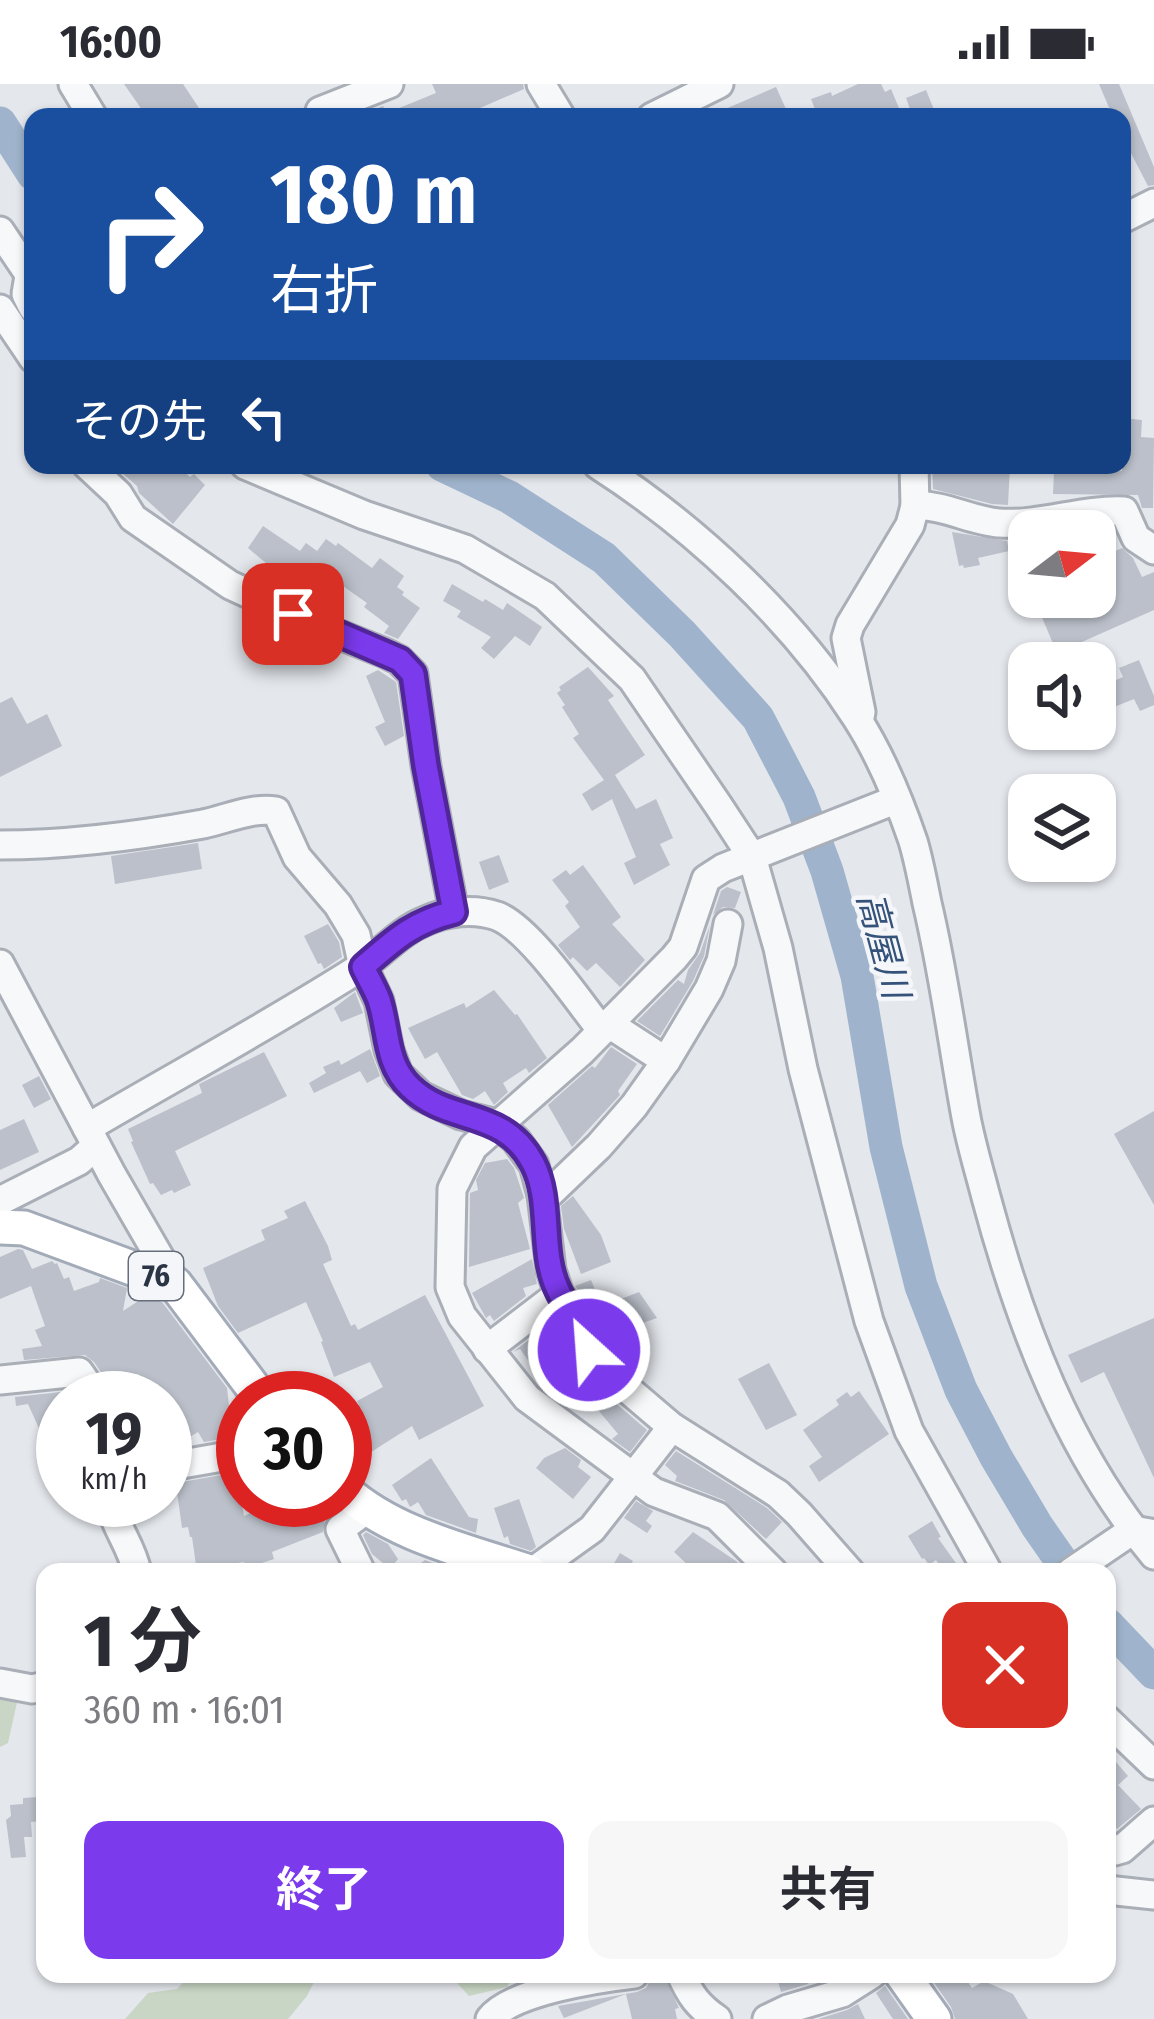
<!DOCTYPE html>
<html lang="ja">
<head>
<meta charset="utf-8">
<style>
	:root { --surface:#fff; --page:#f7f7f7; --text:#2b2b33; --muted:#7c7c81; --accent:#7c3aed }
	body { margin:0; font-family:"Fira Sans Condensed","Noto Sans JP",sans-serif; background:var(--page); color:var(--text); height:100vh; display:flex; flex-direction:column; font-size:45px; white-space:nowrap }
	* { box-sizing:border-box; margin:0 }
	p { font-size:39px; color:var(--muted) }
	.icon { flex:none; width:66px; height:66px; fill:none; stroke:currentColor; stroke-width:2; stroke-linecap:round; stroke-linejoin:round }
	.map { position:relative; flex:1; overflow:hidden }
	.sheet { position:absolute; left:36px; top:1479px; width:1080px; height:420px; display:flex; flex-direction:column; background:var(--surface); border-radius:24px; box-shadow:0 3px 9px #0004 }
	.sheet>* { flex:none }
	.hud { position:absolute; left:24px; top:24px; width:1107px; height:366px; border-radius:24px; box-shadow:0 3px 9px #0004; background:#1a4fa0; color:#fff; overflow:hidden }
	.needle { width:78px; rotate:74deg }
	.buttons { position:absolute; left:1008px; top:426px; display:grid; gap:24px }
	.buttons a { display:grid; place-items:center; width:108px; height:108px; border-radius:24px; background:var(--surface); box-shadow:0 3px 9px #0004; font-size:60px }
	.speed { position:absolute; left:36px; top:1287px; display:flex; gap:24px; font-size:60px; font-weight:700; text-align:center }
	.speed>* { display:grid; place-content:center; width:156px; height:156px; border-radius:50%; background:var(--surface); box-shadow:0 3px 9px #0004; line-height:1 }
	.speed small { font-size:30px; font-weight:400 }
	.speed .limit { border:18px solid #d22; background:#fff; color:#111 }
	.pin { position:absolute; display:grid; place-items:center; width:102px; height:102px; color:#fff; margin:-51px; border-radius:24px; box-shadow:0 6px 18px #0006 }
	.me { position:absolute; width:132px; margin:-66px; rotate:334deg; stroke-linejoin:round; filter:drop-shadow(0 0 9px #0008) }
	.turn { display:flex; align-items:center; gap:42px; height:252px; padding:0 48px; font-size:54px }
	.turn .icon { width:156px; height:156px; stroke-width:2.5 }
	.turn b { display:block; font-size:84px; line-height:102px }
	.then { display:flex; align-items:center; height:114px; padding:0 48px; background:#0003; gap:24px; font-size:45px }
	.round { display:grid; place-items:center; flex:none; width:126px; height:126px; border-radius:24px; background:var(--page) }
	.head { display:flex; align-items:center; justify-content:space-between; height:204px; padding:0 48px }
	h1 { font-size:72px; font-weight:700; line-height:90px }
	.button { display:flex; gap:24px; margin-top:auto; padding:24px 48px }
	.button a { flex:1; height:138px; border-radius:24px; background:var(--accent); color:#fff; font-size:48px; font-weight:700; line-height:138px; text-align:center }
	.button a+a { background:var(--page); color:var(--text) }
	.status { display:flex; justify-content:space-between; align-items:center; height:84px; padding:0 60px; background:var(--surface); direction:ltr }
	.status svg { height:33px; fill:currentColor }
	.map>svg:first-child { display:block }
	.green { fill:#c9d6c5 }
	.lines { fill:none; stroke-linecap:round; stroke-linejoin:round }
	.river { stroke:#9fb4cc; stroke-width:33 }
	.building { fill:#bbc0ca }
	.minor-casing { stroke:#a9aeb7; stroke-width:33 }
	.major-casing { stroke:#a3abb8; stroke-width:39 }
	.minor { stroke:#f7f8fa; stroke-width:27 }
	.major { stroke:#fff; stroke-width:33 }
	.route-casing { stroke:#51269a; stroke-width:30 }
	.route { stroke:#7c3aed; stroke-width:21 }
	.labels { text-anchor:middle; stroke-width:9; stroke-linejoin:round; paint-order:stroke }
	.shield { fill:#f4f6f9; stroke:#676e7b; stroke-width:3 }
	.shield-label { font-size:30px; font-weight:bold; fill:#2b3445 }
	.water-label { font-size:36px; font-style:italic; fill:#34527a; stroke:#f4f6f9 }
</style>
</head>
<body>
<div class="status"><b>16:00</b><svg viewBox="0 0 49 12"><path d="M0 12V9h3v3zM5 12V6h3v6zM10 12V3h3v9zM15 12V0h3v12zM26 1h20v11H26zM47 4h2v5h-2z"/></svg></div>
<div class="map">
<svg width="1154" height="1935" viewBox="0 0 1154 1935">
	<rect width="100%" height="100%" fill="#e4e7ec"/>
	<!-- green -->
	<g class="green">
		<polygon points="0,1608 18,1614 8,1659 0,1663"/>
		<polygon points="191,1890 318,1890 307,1912 288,1935 125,1935 148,1909 177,1905"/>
		<polygon points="449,1890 513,1890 507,1903 469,1912"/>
	</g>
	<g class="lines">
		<!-- river -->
		<g class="river">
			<polyline points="0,39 33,90"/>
			<polyline points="442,381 509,413 604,474 682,550 758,634 799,713 827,787 857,892 886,1063 921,1202 961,1306 996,1373 1037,1442 1069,1488"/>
			<polyline points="1107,1540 1154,1589"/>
		</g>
	</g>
	<!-- building -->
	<g class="building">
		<polygon points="124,0 183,0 205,33 147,33"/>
		<polygon points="432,0 523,0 524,5 480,24 483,33 365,33 363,30 383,22 387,29 436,9"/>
		<polygon points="858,0 881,0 885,8 891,5 899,24 879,33 818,33 811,15 831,8 832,12"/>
		<polygon points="1099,0 1119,0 1154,83 1154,101 1148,102 1122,52 1122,33 1113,33"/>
		<polygon points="776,3 786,25 766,33 707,33"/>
		<polygon points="926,6 937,33 913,33 906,14"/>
		<polygon points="1122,334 1142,336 1141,353 1154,354 1153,424 1142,424 1138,411 1053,410 1054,386 1122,387"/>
		<polygon points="113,381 177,381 190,393 194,390 205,401 173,440 139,409 137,402"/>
		<polygon points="961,381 1010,381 1008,421 992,420 933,405 932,382 960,390"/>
		<polygon points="263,442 300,467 306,459 317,467 326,455 336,462 338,459 372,484 380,474 404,492 397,503 404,508 402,511 420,524 398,555 384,549 389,542 364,523 367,519 340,500 334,507 319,496 300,514 271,500 280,491 248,464"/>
		<polygon points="952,448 1007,457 1009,467 978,474 980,481 964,484 963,481 959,482"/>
		<polygon points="1122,464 1133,474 1142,493 1154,488 1154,526 1057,569 1038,524 1062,513 1095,513 1095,504 1108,499 1103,488 1107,486 1102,473"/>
		<polygon points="452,500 483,518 485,515 503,526 507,519 542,543 530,562 515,552 494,575 481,564 491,553 457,533 461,527 443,517"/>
		<polygon points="1139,576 1154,612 1154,621 1140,627 1134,615 1109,625 1113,635 1095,643 1095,593 1100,603 1123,593 1119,584"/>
		<polygon points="588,583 614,612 608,616 645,671 615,691 636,725 656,715 673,754 660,760 670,781 634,801 624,779 636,773 612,715 592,727 582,710 604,696 573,654 579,650 562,623 565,621 557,609 561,606 559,603"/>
		<polygon points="378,586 396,598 404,652 385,662 375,643 385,638 366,592"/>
		<polygon points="12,613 27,640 47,630 62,662 0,693 0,619"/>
		<polygon points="198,759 202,785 115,800 111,772"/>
		<polygon points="499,771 509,798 489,806 479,778"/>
		<polygon points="583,781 621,833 612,840 645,876 620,903 596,879 587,887 573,873 570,876 558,861 580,843 565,822 569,818 552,796 566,786 570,791"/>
		<polygon points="727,803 741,808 735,824 723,823 713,831 721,807"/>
		<polygon points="328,840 339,858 342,873 324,885 321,879 318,880 304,852"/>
		<polygon points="710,841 704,872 693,897 660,952 637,937 678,896 684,900 688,886 700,869"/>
		<polygon points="494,906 515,931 517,930 547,974 529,989 526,984 503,999 508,1008 494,1021 485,1007 473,1015 462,1011 437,968 425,975 408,944 464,919 466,924"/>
		<polygon points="355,908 363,929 341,938 334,924"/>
		<polygon points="611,963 637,980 618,1007 620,1011 572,1063 548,1021 592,982 595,984"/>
		<polygon points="370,965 380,992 367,999 360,987 314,1009 309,999 326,989 323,983 339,976 341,981"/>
		<polygon points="264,968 287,1012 175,1067 191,1101 174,1109 172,1106 161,1111 153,1099 150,1100 131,1058 133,1057 128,1045 202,1009 199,1000"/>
		<polygon points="39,992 51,1015 34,1024 22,1001"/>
		<polygon points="1154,1027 1154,1121 1114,1050"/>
		<polygon points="24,1035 39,1068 0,1086 0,1046"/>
		<polygon points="507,1075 514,1084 524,1114 518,1119 530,1165 469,1183 470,1109 478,1106 476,1096 485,1079"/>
		<polygon points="573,1112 601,1151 611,1178 581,1190 564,1145 561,1122"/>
		<polygon points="305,1117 328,1162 332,1176 323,1180 351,1242 355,1240 358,1246 425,1211 484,1322 419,1356 412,1342 368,1370 345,1329 359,1321 357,1317 383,1303 370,1278 334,1293 321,1258 323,1257 306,1218 238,1249 218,1222 203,1184 265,1156 261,1146 288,1134 284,1127"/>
		<polygon points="18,1165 23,1166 32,1185 52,1177 55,1180 57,1179 64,1195 69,1193 74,1207 99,1198 100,1194 127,1204 123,1227 146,1212 162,1218 227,1304 232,1349 222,1355 204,1358 198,1348 173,1363 165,1365 165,1314 115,1314 112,1304 94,1278 85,1271 24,1276 22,1265 42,1262 35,1246 45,1242 31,1202 0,1215 0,1173"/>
		<polygon points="532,1175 537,1200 523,1204 526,1212 494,1237 490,1231 486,1234 472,1209"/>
		<polygon points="591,1196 600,1218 591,1222 575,1202"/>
		<polygon points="639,1208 657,1234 620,1247 616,1236 606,1241 598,1224"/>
		<polygon points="1154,1234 1154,1394 1104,1288 1081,1299 1068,1271"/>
		<polygon points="556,1235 570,1254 565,1258 572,1266 574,1278 578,1287 647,1346 630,1368 612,1355 618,1350 594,1321 590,1325 583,1318 574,1326 543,1303 546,1301 520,1265 513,1268"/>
		<polygon points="769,1279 797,1331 766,1346 738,1295"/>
		<polygon points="70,1307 75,1314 62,1314 63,1360 46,1368 39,1353 42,1351 28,1320 16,1322 15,1313"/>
		<polygon points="859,1307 889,1350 819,1398 809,1382 822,1373 803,1346 839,1321 836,1316 847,1308 851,1313"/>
		<polygon points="565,1364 581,1376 578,1383 591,1393 573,1415 536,1384 544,1374"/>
		<polygon points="676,1367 767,1424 782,1438 766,1455 724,1416 675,1397 677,1392 665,1381"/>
		<polygon points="431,1374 469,1433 478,1435 476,1449 426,1431 418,1418 410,1423 406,1415 402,1417 392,1401"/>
		<polygon points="227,1390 230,1409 240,1407 244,1432 278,1416 326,1416 335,1426 325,1436 323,1448 272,1468 274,1475 246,1484 244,1478 213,1483 214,1488 197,1488 192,1453 190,1453 188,1443 182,1444 177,1408 165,1410 165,1401"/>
		<polygon points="519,1415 536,1463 531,1467 510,1460 508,1452 504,1454 494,1424"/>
		<polygon points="636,1417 653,1427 646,1437 652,1442 647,1449 624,1434"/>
		<polygon points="932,1437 941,1453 938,1454 958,1482 950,1488 944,1488 936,1476 929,1481 924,1474 922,1475 908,1452"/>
		<polygon points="366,1448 388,1460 398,1475 390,1485 372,1470 363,1451"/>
		<polygon points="693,1448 736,1477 748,1488 699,1488 691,1479 689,1482 674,1468"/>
		<polygon points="620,1469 633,1477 627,1488 609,1488"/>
		<polygon points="425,1476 449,1485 460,1488 409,1488"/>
		<polygon points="1116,1678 1128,1692 1118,1701 1141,1725 1117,1745 1107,1734 1107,1687"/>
		<polygon points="39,1713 41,1737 31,1738 32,1753 24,1753 26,1773 11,1774 6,1736 11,1732 10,1721 23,1720 23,1714"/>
		<polygon points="776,1890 805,1890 808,1900 781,1908"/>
		<polygon points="928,1890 946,1890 953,1899 963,1891 972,1904 984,1897 1013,1910 1028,1935 955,1935 951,1923"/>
		<polygon points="664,1892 679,1924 675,1925 677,1935 632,1935 626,1910 564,1934 558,1922 637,1908 646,1904 651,1895"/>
		<polygon points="885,1902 908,1935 893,1935 876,1909"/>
		<polygon points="858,1920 865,1935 818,1935 847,1926"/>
	</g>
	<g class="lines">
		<!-- minor casing -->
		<g class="minor-casing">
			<g id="minor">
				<polyline points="73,0 93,33"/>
				<polyline points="541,0 561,33"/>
				<polyline points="320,27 389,0"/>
				<polyline points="652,33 719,0"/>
				<polyline points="1122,135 1154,119"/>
				<polyline points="0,147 33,196"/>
				<polyline points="29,192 26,210 33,224"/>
				<polyline points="0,225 33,274"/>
				<polyline points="87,381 118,410 133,434 230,501 325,545 385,569 399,576 413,590 426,682 454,828"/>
				<polyline points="245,381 364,431 465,465 545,512 632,595 718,721 752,773 778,864 803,985 869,1237 909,1347 988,1488"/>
				<path d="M598,381C696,444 793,535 856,633C880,670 899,716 913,757C919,777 923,799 927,819C944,890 953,962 966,1033C971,1060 979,1086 986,1113C1020,1240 1068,1369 1154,1471"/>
				<path d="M915,422C943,420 971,437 999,439C1041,442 1082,425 1124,427L1136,454L1154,466"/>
				<polyline points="860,633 861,628 846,554 850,541 910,441 915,422 914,381"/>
				<path d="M0,761C68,761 137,752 203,740C227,735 252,723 276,727L297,773L338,821L356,851L363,883L379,917L389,966L398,990L421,1012L461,1031L497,1040L516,1056L534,1081L542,1111L551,1186L559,1210L591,1251L593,1257L589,1266L591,1274L672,1343L778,1410L799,1430L850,1488"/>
				<polyline points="0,880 112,1091 175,1200"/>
				<polyline points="609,940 666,977"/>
				<path d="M87,1044C177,991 270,941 358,885C382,870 398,848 425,837C447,827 474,824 497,832C529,844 579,918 602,947"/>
				<polyline points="542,1111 551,1108 599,1062 634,1022 666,977 709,905 721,877 728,840"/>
				<polyline points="0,1117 79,1077 96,1062"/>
				<polyline points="487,1265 559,1210"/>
				<polyline points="0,1296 79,1288 97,1314"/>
				<polyline points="165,1383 228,1372 243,1364"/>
				<path d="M109,1416C114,1442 132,1462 137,1488"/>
				<polyline points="361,1488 340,1445 366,1426"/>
				<polyline points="532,1488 592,1445 672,1343"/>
				<polyline points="773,1488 717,1432 654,1408 527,1314 462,1232 450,1203 452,1105 473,1063 582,967 674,874 683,863 706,795 723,784 895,716"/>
				<polyline points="1071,1488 1133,1446 1150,1449"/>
				<polyline points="0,1599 32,1605 45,1602"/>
				<polyline points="1107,1636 1154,1681"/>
				<polyline points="1107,1761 1115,1767 1122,1765 1154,1737"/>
				<polyline points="1107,1806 1154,1811"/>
				<path d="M681,1890C690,1911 698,1922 717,1935"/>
				<path d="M490,1935C512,1907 599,1894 634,1890"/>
				<polyline points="767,1935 788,1925 842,1909 872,1890"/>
			</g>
		</g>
		<!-- major casing -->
		<g class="major-casing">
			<g id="major">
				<polyline points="0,1143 24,1144 175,1200 261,1314"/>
				<path d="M345,1407C394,1451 467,1467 529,1488"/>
				<polyline points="902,1890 934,1935"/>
			</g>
		</g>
		<!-- minor -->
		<use href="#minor" class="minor"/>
		<!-- major -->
		<use href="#major" class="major"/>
	</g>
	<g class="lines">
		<!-- route casing -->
		<g class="route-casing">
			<path id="route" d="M293,530L400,576L413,590L426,682L454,828C413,838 394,856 363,883C368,894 375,905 379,916C389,946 385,979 410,1003C449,1041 503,1023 533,1079C553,1117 539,1167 558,1206C565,1222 580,1237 591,1251L593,1257L589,1266"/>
		</g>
		<!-- route -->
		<use href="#route" class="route"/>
	</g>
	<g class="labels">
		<!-- shield labels -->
		<rect class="shield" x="129" y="1168" width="54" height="48" rx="9"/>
		<g class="shield-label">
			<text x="156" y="1202">76</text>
		</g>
		<!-- water labels -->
		<g class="water-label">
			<text transform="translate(884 861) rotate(75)" y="13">高屋川</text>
		</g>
	</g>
</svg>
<div class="buttons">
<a><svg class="needle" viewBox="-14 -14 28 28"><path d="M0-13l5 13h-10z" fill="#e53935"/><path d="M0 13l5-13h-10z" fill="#7c7c81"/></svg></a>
<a><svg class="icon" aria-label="sound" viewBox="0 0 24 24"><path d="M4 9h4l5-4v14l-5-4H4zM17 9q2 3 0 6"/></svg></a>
<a><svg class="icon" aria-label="layers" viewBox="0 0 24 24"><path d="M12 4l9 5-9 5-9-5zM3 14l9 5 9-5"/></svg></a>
</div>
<div class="speed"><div>19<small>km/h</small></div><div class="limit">30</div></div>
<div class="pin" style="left:293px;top:530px;background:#d93025"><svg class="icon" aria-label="arrive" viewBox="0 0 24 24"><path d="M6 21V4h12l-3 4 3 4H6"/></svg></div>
<svg class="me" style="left:589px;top:1266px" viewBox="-20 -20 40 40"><circle r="17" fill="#7c3aed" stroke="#fff" stroke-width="3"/><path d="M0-11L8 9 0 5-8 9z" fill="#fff"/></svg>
<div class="hud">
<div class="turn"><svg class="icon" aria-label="right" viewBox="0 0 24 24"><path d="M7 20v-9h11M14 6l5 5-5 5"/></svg><div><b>180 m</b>右折</div></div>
<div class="then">その先<svg class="icon" aria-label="left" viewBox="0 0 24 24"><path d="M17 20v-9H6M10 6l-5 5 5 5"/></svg></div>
</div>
<section class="sheet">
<div class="head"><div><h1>1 分</h1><p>360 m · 16:01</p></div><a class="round" style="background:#d93025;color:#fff"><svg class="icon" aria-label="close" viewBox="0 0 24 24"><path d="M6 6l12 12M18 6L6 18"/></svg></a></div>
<div class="button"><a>終了</a><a>共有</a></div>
</section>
</div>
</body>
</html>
